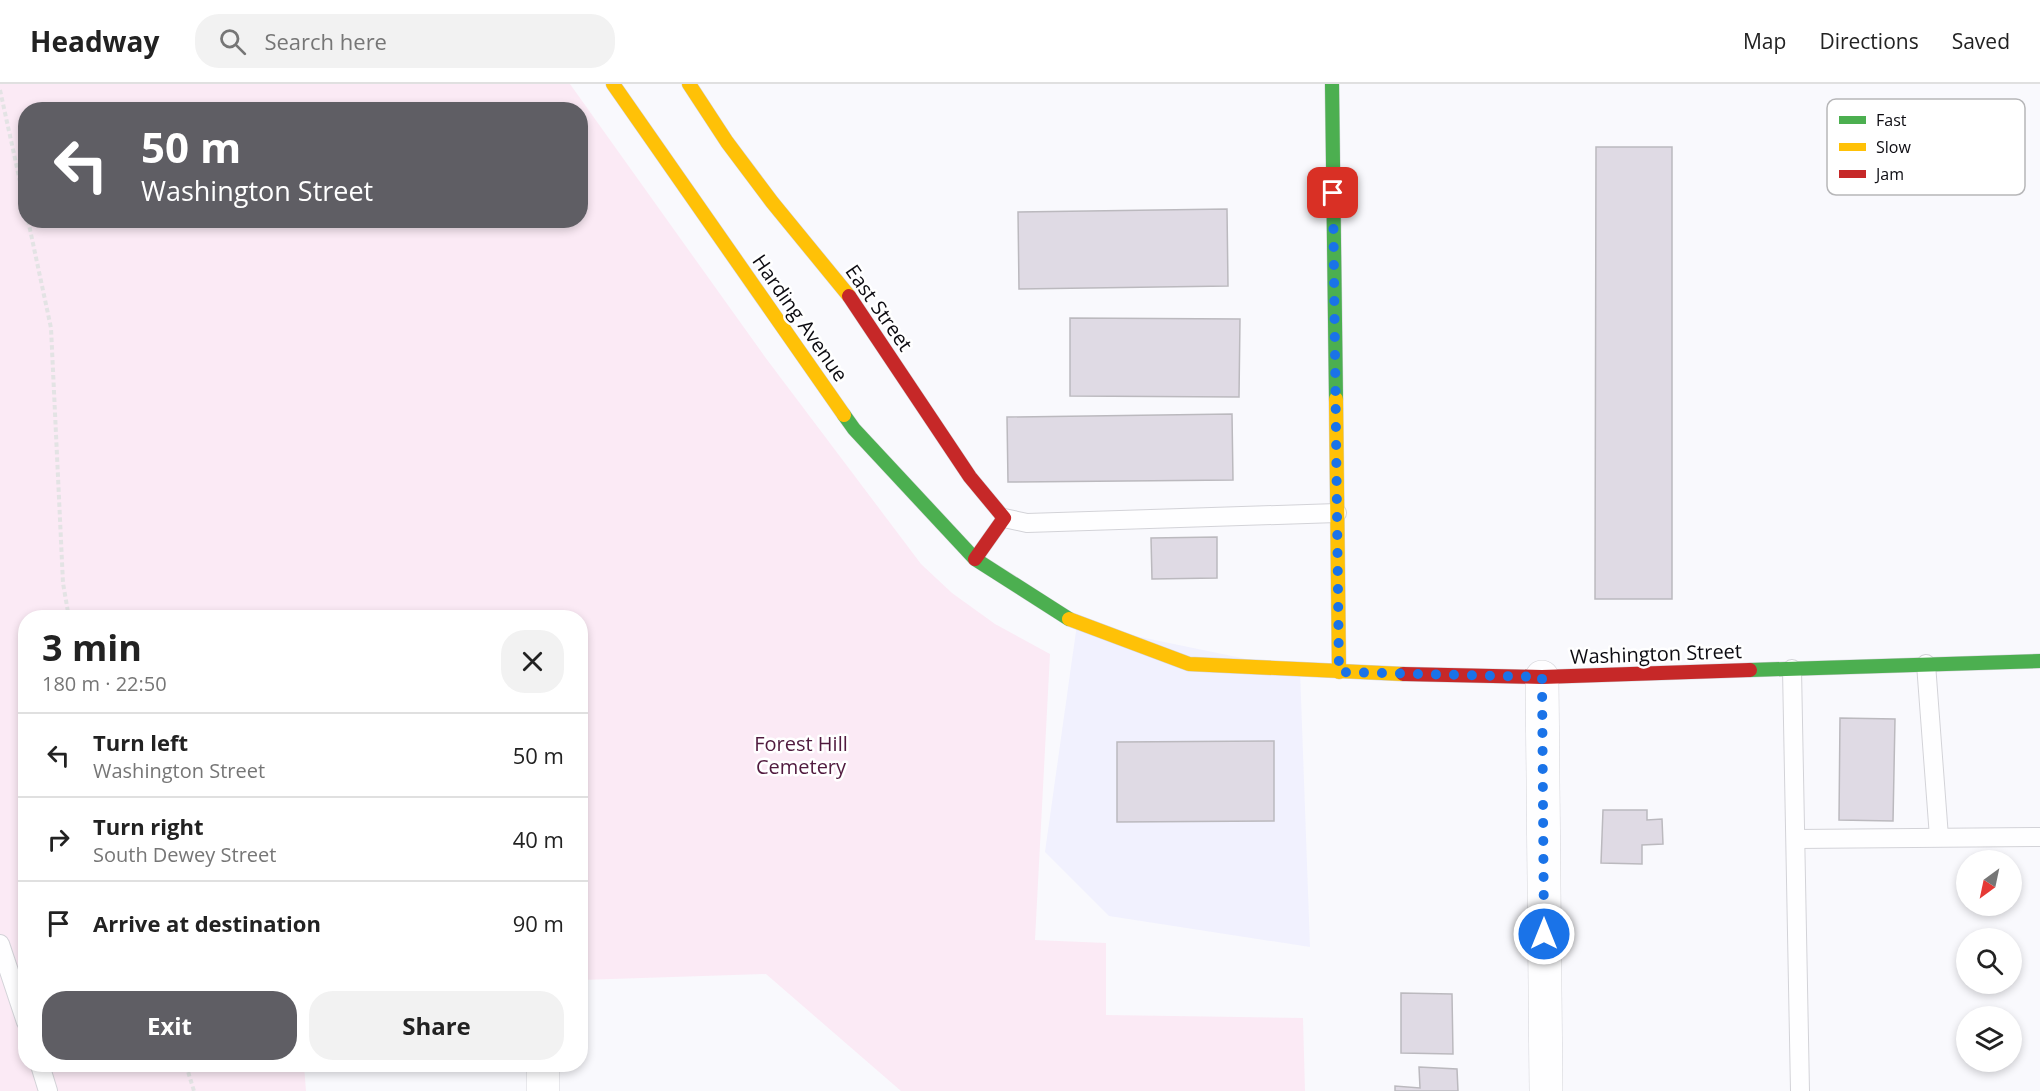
<!DOCTYPE html>
<html lang="en">
<head>
<meta charset="utf-8">
<style>
	:root { --surface:#fff; --page:#f2f2f2; --text:#222; --muted:#767676; --line:#e0e0e0; --accent:#5f5e64 }
	body { margin:0; font-family:"Open Sans",sans-serif; background:var(--page); color:var(--text); height:100vh; display:flex; flex-direction:column; font-size:22px; white-space:nowrap }
	* { box-sizing:border-box; margin:0 }
	p { font-size:20px; color:var(--muted) }
	.icon { flex:none; width:33px; height:33px; fill:none; stroke:currentColor; stroke-width:2; stroke-linecap:round; stroke-linejoin:round }
	.map { position:relative; flex:1; overflow:hidden }
	.panel { position:absolute; left:18px; top:526px; width:570px; height:462px; display:flex; flex-direction:column; background:var(--surface); border-radius:24px; box-shadow:0 3px 9px #0003 }
	.panel>* { flex:none }
	.banner { position:absolute; left:18px; top:18px; width:570px; height:126px; border-radius:24px; box-shadow:0 3px 9px #0003; background:#5f5e64; color:#fff; overflow:hidden }
	.needle { width:39px; rotate:213deg }
	.tools { position:absolute; left:1956px; top:766px; display:grid; gap:12px }
	.tools a { display:grid; place-items:center; width:66px; height:66px; border-radius:50%; background:var(--surface); box-shadow:0 3px 9px #0003; font-size:30px }
	.pin { position:absolute; display:grid; place-items:center; width:51px; height:51px; color:#fff; margin:-26px; border-radius:12px; box-shadow:0 3px 9px #0006 }
	.me { position:absolute; width:66px; margin:-33px; rotate:0deg; stroke-linejoin:round; filter:drop-shadow(0 0 4px #0008) }
	.turn { display:flex; align-items:center; gap:21px; height:126px; padding:0 24px; font-size:27px }
	.turn .icon { width:78px; height:78px; stroke-width:2.5 }
	.turn b { display:block; font-size:42px; line-height:51px }
	.round { display:grid; place-items:center; flex:none; width:63px; height:63px; border-radius:24px; background:var(--page) }
	.headline { display:flex; align-items:center; justify-content:space-between; height:102px; padding:0 24px }
	h1 { font-size:36px; font-weight:700; line-height:45px }
	.action { display:flex; gap:12px; margin-top:auto; padding:12px 24px }
	.action a { flex:1; height:69px; border-radius:24px; background:var(--accent); color:#fff; font-size:24px; font-weight:700; line-height:69px; text-align:center }
	.action a+a { background:var(--page); color:var(--text) }
	ul { padding:0; list-style:none }
	li { display:flex; align-items:center; gap:18px; height:84px; padding:0 24px; border-top:2px solid var(--line) }
	li div { flex:1 }
	li b { display:block; font-size:22px }
	li em { font-style:normal }
	header { display:flex; align-items:center; gap:36px; box-sizing:border-box; height:84px; padding:0 30px; background:var(--surface); border-bottom:2px solid var(--line) }
	header strong { font-size:28px }
	nav { display:flex; gap:33px; margin-inline-start:auto; font-size:21px }
	.search { width:420px; height:54px; background:var(--page); display:flex; align-items:center; gap:15px; box-sizing:border-box; padding:0 21px; border-radius:24px; color:var(--muted); font-size:22px }
	.map>svg:first-child { display:block }
	.built { fill:#f1f1fe }
	.green { fill:#fbeaf5; fill-rule:evenodd }
	.building { fill:#dfdae4; stroke:#bbb9be; stroke-width:1.5 }
	.lines { fill:none; stroke-linecap:round; stroke-linejoin:round }
	.lane-casing { stroke:#d3d3d8; stroke-width:20 }
	.street-casing { stroke:#d3d3d8; stroke-width:34 }
	.fast-casing { stroke:#d3d3d8; stroke-width:15 }
	.slow-casing { stroke:#d3d3d8; stroke-width:15 }
	.jam-casing { stroke:#d3d3d8; stroke-width:15 }
	.path { stroke:#e3e3e4; stroke-width:4; stroke-dasharray:4.5 3; stroke-linecap:butt }
	.lane { stroke:#fefeff; stroke-width:18 }
	.street { stroke:#fefeff; stroke-width:33 }
	.fast { stroke:#4caf50; stroke-width:14 }
	.slow { stroke:#ffc107; stroke-width:14 }
	.jam { stroke:#c62828; stroke-width:14 }
	.route { stroke:#1a73e8; stroke-width:10; stroke-dasharray:0 18 }
	.labels { text-anchor:middle; stroke-width:5; stroke-linejoin:round; paint-order:stroke }
	.street-label { font-size:20px; fill:#0c0b11; stroke:#fff }
	.park-label { font-size:20px; fill:#501a3e; stroke:#fff }
	.key { fill:#fff; stroke:#b6b6b8; stroke-width:1.5 }
	.key-label { font-size:16px; fill:#0c0b11 }
</style>
</head>
<body>
<header>
<strong>Headway</strong>
<div class="search"><svg class="icon" aria-label="search" viewBox="0 0 24 24"><circle cx="10" cy="10" r="6"/><path d="M15 15l6 6"/></svg>Search here</div>
<nav><a>Map</a><a>Directions</a><a>Saved</a></nav>
</header>
<div class="map">
<svg width="2040" height="1007" viewBox="0 0 2040 1007">
	<rect width="100%" height="100%" fill="#f9f9fd"/>
	<!-- built -->
	<polygon class="built" points="1077,540 1300,586 1310,863 1109,832 1045,768"/>
	<!-- green -->
	<path class="green" d="M0,0H570L765,273L921,480L952,509L995,540L1050,570L1035,856L1106,859V931L1303,934L1305,1007H901L766,890L581,896L580,534H26V981H304L306,1007H0ZM26,26H580V136H26Z"/>
	<!-- building -->
	<g class="building">
		<polygon points="1596,63 1672,63 1672,515 1595,515"/>
		<polygon points="1227,125 1228,202 1019,205 1018,128"/>
		<polygon points="1070,234 1240,235 1239,313 1070,312"/>
		<polygon points="1232,330 1233,396 1008,398 1007,333"/>
		<polygon points="1217,453 1217,494 1152,495 1151,454"/>
		<polygon points="1840,634 1895,635 1893,737 1839,736"/>
		<polygon points="1274,657 1274,737 1117,738 1117,658"/>
		<polygon points="1603,726 1647,726 1647,736 1662,735 1663,760 1642,761 1642,780 1601,779"/>
		<polygon points="1401,909 1452,910 1453,970 1401,969"/>
		<polygon points="1419,983 1457,985 1458,1007 1395,1007 1395,1002 1420,1004"/>
	</g>
	<g class="lines">
		<!-- lane casing -->
		<g class="lane-casing">
			<g id="lane">
				<polyline points="1004,434 1027,439 1337,429"/>
				<polyline points="1926,580 1939,753"/>
				<polyline points="1792,585 1800,1007"/>
				<polyline points="1796,755 2040,753"/>
				<polyline points="0,860 26,938"/>
				<polyline points="40,981 48,1007"/>
			</g>
		</g>
		<!-- street casing -->
		<g class="street-casing">
			<g id="street">
				<polyline points="1542,593 1546,1007"/>
				<polyline points="543,981 543,1007"/>
			</g>
		</g>
		<!-- fast casing -->
		<g class="fast-casing">
			<g id="fast">
				<polyline points="1332,0 1336,315"/>
				<polyline points="844,331 854,345 975,475 1069,535"/>
				<polyline points="1750,586 2040,577"/>
			</g>
		</g>
		<!-- slow casing -->
		<g class="slow-casing">
			<g id="slow">
				<polyline points="613,0 844,331"/>
				<polyline points="689,0 727,58 772,118 849,212"/>
				<polyline points="1336,315 1339,588"/>
				<polyline points="1069,535 1189,580 1403,590"/>
			</g>
		</g>
		<!-- jam casing -->
		<g class="jam-casing">
			<g id="jam">
				<polyline points="849,212 970,393 1004,434 975,475"/>
				<polyline points="1403,590 1542,593 1750,586"/>
			</g>
		</g>
		<!-- path -->
		<g class="path">
			<polyline points="0,6 26,125"/>
			<polyline points="28,136 51,244 63,499 69,534"/>
			<polyline points="186,981 194,1007"/>
		</g>
		<!-- lane -->
		<use href="#lane" class="lane"/>
		<!-- street -->
		<use href="#street" class="street"/>
		<!-- fast -->
		<use href="#fast" class="fast"/>
		<!-- slow -->
		<use href="#slow" class="slow"/>
		<!-- jam -->
		<use href="#jam" class="jam"/>
	</g>
	<g class="lines">
		<!-- route -->
		<polyline class="route" points="1333,109 1339,588 1542,593 1544,850"/>
	</g>
	<g class="labels">
		<!-- street labels -->
		<g class="street-label">
			<text transform="translate(879 224) rotate(55)" y="7">East Street</text>
			<text transform="translate(800 234) rotate(55)" y="7">Harding Avenue</text>
			<text transform="translate(1656 570) rotate(-2)" y="7">Washington Street</text>
		</g>
		<!-- park labels -->
		<g class="park-label">
			<text x="801" y="667">Forest Hill<tspan x="801" dy="23">Cemetery</tspan></text>
		</g>
	</g>
	<!-- legend -->
	<rect x="1827" y="15" width="198" height="96" rx="9" class="key"/>
	<rect x="1839" y="32" width="27" height="8" fill="#4caf50"/>
	<rect x="1839" y="59" width="27" height="8" fill="#ffc107"/>
	<rect x="1839" y="86" width="27" height="8" fill="#c62828"/>
	<g class="key-label">
		<text x="1876" y="42">Fast</text>
		<text x="1876" y="69">Slow</text>
		<text x="1876" y="96">Jam</text>
	</g>
</svg>
<div class="tools">
<a><svg class="needle" viewBox="-14 -14 28 28"><path d="M0-13l5 13h-10z" fill="#e53935"/><path d="M0 13l5-13h-10z" fill="#767676"/></svg></a>
<a><svg class="icon" aria-label="search" viewBox="0 0 24 24"><circle cx="10" cy="10" r="6"/><path d="M15 15l6 6"/></svg></a>
<a><svg class="icon" aria-label="layers" viewBox="0 0 24 24"><path d="M12 4l9 5-9 5-9-5zM3 14l9 5 9-5"/></svg></a>
</div>
<div class="pin" style="left:1333px;top:109px;background:#d93025"><svg class="icon" aria-label="arrive" viewBox="0 0 24 24"><path d="M6 21V4h12l-3 4 3 4H6"/></svg></div>
<svg class="me" style="left:1544px;top:850px" viewBox="-20 -20 40 40"><circle r="17" fill="#1a73e8" stroke="#fff" stroke-width="3"/><path d="M0-11L8 9 0 5-8 9z" fill="#fff"/></svg>
<div class="banner">
<div class="turn"><svg class="icon" aria-label="left" viewBox="0 0 24 24"><path d="M17 20v-9H6M10 6l-5 5 5 5"/></svg><div><b>50 m</b>Washington Street</div></div>
</div>
<section class="panel">
<div class="headline"><div><h1>3 min</h1><p>180 m · 22:50</p></div><a class="round"><svg class="icon" aria-label="close" viewBox="0 0 24 24"><path d="M6 6l12 12M18 6L6 18"/></svg></a></div>
<ul>
<li><svg class="icon" aria-label="left" viewBox="0 0 24 24"><path d="M17 20v-9H6M10 6l-5 5 5 5"/></svg><div><b>Turn left</b><p>Washington Street</p></div><em>50 m</em></li>
<li><svg class="icon" aria-label="right" viewBox="0 0 24 24"><path d="M7 20v-9h11M14 6l5 5-5 5"/></svg><div><b>Turn right</b><p>South Dewey Street</p></div><em>40 m</em></li>
<li><svg class="icon" aria-label="arrive" viewBox="0 0 24 24"><path d="M6 21V4h12l-3 4 3 4H6"/></svg><div><b>Arrive at destination</b></div><em>90 m</em></li>
</ul>
<div class="action"><a>Exit</a><a>Share</a></div>
</section>
</div>
</body>
</html>
